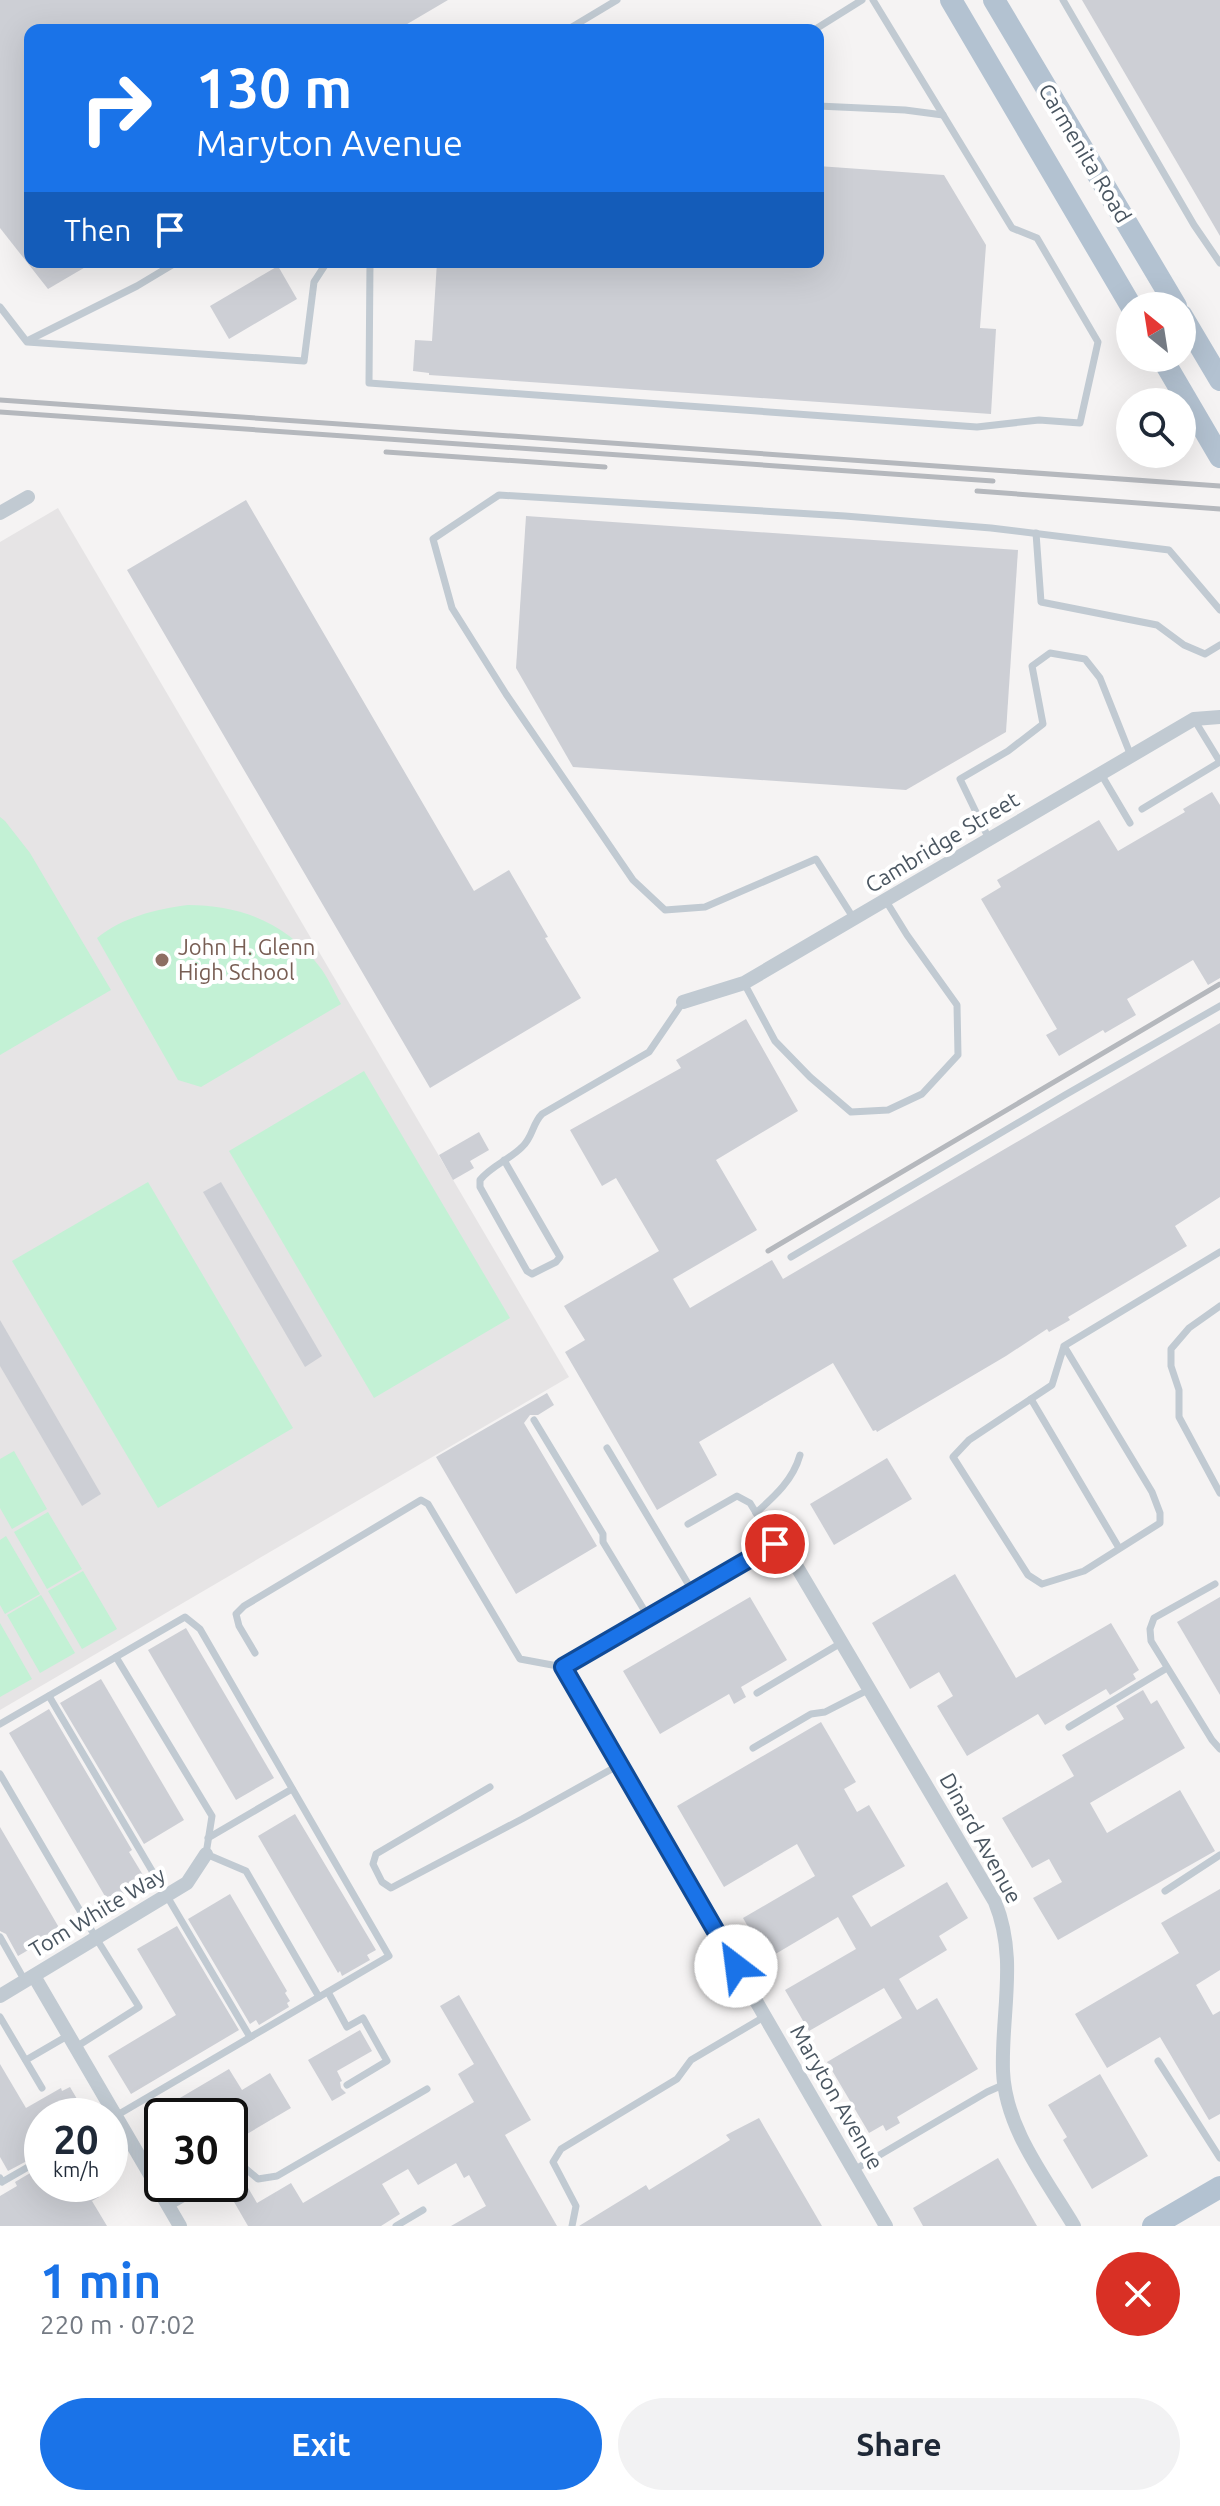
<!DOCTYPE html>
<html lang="en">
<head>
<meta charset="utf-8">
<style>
	:root { --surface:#fff; --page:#f2f2f3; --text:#1f2937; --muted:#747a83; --accent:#1a73e8 }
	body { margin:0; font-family:Ubuntu,sans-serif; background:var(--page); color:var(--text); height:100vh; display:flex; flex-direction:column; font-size:30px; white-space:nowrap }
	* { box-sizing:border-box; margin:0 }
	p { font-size:26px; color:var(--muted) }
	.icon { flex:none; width:44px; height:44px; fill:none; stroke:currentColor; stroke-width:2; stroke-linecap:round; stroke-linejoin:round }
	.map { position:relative; height:2226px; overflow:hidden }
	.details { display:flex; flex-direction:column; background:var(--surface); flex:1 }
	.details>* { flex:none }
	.banner { position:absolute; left:24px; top:24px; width:800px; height:244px; border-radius:16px; box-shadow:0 8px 32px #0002; background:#1a73e8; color:#fff; overflow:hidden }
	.needle { width:52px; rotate:330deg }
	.tools { position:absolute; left:1116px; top:292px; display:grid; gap:16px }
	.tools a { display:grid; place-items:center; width:80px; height:80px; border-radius:50%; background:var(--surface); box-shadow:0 8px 32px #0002; font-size:40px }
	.speed { position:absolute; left:24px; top:2098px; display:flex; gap:16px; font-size:40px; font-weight:700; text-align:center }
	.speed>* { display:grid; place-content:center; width:104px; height:104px; border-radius:50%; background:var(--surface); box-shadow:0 8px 32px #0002; line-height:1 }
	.speed small { font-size:20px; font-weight:400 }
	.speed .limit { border:4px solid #111; border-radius:12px; background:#fff; color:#111 }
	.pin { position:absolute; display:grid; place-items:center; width:68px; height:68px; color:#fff; margin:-34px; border:4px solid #fff; border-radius:50%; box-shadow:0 2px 8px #0007 }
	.me { position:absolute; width:88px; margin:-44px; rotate:330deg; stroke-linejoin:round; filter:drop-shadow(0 0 6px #0008) }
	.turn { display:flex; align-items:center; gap:28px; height:168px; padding:0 40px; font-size:36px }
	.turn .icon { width:104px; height:104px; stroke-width:2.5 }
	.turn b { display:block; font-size:56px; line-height:68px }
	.then { display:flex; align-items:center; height:76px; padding:0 40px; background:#0003; gap:16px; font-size:30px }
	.round { display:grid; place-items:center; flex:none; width:84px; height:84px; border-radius:42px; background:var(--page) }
	.summary { display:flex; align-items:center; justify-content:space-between; height:136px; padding:0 40px }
	h1 { font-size:48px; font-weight:700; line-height:60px; color:var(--accent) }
	.primary-button { display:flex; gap:16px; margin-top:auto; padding:16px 40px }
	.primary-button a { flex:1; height:92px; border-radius:48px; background:var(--accent); color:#fff; font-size:32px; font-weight:700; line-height:92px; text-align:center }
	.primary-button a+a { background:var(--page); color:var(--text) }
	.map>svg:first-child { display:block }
	.education { fill:#e6e4e5 }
	.green { fill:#c3f1d5 }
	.building { fill:#cdcfd5 }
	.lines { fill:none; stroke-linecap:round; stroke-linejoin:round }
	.lane { stroke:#c1cad2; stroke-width:7 }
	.street { stroke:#c1cad2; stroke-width:14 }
	.primary { stroke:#b3c2d1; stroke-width:22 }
	.rail { stroke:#b5b8bd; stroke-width:5 }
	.route-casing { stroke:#114b97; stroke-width:20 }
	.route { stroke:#1a73e8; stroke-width:14 }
	.education-dot { fill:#8d6e63; stroke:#fff; stroke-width:3 }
	.labels { text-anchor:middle; stroke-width:8; stroke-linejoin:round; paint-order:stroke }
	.street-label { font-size:22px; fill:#4a5661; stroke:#fff }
	.education-label { font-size:22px; fill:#785e54; stroke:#fff; text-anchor:start }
</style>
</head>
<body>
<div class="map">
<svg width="1220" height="2226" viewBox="0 0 1220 2226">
	<rect width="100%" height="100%" fill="#f5f3f3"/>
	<!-- education -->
	<polygon class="education" points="58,508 569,1377 0,1710 0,542"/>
	<!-- green -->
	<g class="green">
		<polygon points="0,817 5,821 30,853 111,990 0,1055"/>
		<path d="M188,905C240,905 287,923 319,966C328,977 334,992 341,1004L201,1087L178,1080L97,938C123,917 156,909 188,905Z"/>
		<polygon points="364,1071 510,1318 374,1398 229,1151"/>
		<polygon points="148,1182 293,1428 158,1508 12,1261"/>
		<polygon points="14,1451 47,1509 12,1529 0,1508 0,1459"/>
		<polygon points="48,1512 82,1569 47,1589 14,1532"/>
		<polygon points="6,1536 40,1594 5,1614 0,1605 0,1540"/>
		<polygon points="83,1571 117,1629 82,1649 48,1591"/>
		<polygon points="41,1595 75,1653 40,1673 7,1615"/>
		<polygon points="0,1623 32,1679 0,1697"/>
	</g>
	<!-- building -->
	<g class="building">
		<polygon points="0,0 448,0 397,30 30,30 30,262 94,262 48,289 0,228"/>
		<polygon points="1082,0 1220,0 1220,236"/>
		<polygon points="818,166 944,175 986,245 980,328 996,329 991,414 429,375 429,373 413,371 415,340 432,341 437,262 818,262"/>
		<polygon points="278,266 297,299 229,339 210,306"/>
		<polygon points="246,500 474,891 509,870 548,937 545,938 581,998 430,1088 127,570"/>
		<polygon points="526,516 1018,550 1006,732 906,790 573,767 516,668"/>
		<polygon points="1212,792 1220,805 1220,978 1208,985 1193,960 1127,999 1136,1015 1105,1033 1103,1030 1059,1056 1046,1035 1057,1029 981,899 1001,887 997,880 1099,820 1118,851 1185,812 1183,809"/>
		<polygon points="746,1019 798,1111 716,1160 757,1230 673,1279 690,1308 772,1260 783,1279 1220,1023 1220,1197 1175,1226 1187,1246 1068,1317 1070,1320 1049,1332 1047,1329 1006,1356 877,1432 876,1430 873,1431 833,1363 699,1442 717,1475 657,1510 565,1352 585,1340 564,1306 659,1251 616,1178 602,1186 570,1130 681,1068 676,1060"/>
		<polygon points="479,1132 489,1150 470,1161 474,1168 453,1180 439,1155"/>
		<polygon points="221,1182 322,1356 305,1367 203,1192"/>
		<polygon points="0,1320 101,1494 82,1506 0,1366"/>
		<polygon points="547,1393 554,1405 538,1415 530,1415 524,1423 597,1546 516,1594 436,1457"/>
		<polygon points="887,1458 912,1499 834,1545 810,1504"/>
		<polygon points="955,1574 1016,1678 1111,1623 1139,1670 1133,1674 1136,1679 1110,1695 1106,1689 1045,1725 1038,1714 967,1756 937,1706 953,1696 939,1672 910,1689 872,1623"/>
		<polygon points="750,1597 787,1660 741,1687 746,1697 734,1704 729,1694 660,1734 623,1671"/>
		<polygon points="1220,1597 1220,1695 1177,1622"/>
		<polygon points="186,1628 274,1778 236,1800 148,1650"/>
		<polygon points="101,1679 184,1820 144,1844 60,1703"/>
		<polygon points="1143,1690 1151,1704 1157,1700 1185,1748 1090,1803 1107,1833 1180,1790 1215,1851 1058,1940 1033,1898 1062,1882 1049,1859 1032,1868 1002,1818 1074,1776 1062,1755 1124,1719 1116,1706"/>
		<polygon points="49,1709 132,1850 129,1852 146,1880 109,1903 9,1733"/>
		<polygon points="821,1722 856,1782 844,1789 857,1812 869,1805 905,1866 852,1896 871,1927 947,1882 968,1918 939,1936 947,1950 899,1979 917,2010 937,1998 978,2069 897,2117 900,2123 886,2131 883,2125 869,2133 827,2062 902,2018 884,1988 809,2031 785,1990 856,1949 838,1917 767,1959 743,1918 815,1876 797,1844 724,1887 677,1806"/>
		<polygon points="295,1814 376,1950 367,1955 370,1960 342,1976 340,1971 338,1973 258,1836"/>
		<polygon points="0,1827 61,1931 18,1956 6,1934 0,1931"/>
		<polygon points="1220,1889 1220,1970 1196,1985 1213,2015 1220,2011 1220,2114 1209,2120 1160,2037 1107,2068 1075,2014 1179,1953 1161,1923"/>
		<polygon points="230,1894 287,1991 285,1993 290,2001 287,2003 289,2007 259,2025 256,2020 250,2024 188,1919"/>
		<polygon points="177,1926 239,2030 131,2094 108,2056 176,2015 137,1949"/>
		<polygon points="459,1995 531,2120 505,2135 557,2226 451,2226 486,2206 469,2175 464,2178 456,2163 418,2185 408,2169 382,2184 400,2214 381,2226 248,2226 230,2195 247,2186 257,2203 291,2183 303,2203 474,2102 458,2074 474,2064 440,2006"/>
		<polygon points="360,2030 372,2051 337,2071 342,2081 340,2082 341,2088 346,2093 332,2101 308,2060"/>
		<polygon points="0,2064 26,2108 61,2088 62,2091 70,2087 87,2116 42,2116 42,2153 8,2171 0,2157"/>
		<polygon points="229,2069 242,2090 270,2073 291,2108 230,2144 230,2116 162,2116 162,2144 146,2118"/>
		<polygon points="1100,2074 1148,2156 1092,2189 1063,2140 1067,2137 1048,2105"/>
		<polygon points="759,2118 822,2226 579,2226 646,2185 649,2190 730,2140 726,2135"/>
		<polygon points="998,2158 1037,2226 923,2226 913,2208"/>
		<polygon points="42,2166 42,2184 91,2184 99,2197 92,2201 107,2226 0,2226 0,2196 17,2186 15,2182"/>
	</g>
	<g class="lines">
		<!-- lane -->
		<g class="lane">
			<polyline points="1063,0 1194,225 1220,263"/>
			<polyline points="567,30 617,0"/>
			<polyline points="814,30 862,0"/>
			<polyline points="818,106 905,110 943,115"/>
			<polyline points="370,262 369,383 977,427 1039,420 1080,423 1098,342 1037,238 1012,228 873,0"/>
			<polyline points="0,307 27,342 304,361 314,282 327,262"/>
			<polyline points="27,341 137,286 177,262"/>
			<polyline points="1036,533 1041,602 1157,625 1184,645 1205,654 1220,645"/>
			<polyline points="1195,721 1220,762"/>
			<polyline points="1101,774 1130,823"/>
			<polyline points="1142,809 1220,762"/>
			<polyline points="989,839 960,779 1008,751 1043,724 1032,666 1050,653 1085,659 1100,678 1131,756"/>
			<polyline points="854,919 816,859 705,907 665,910 633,880 506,694 452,608 433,539 499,495 845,516 991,528 1169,550 1220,610"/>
			<polyline points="744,983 775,1041 810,1077 851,1112 888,1110 922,1094 958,1055 957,1005 907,935 886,901"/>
			<path d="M504,1160L560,1257L556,1262L532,1274L527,1271L480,1187V1180C491,1166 509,1160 522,1147C533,1137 532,1124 542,1114L649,1052L683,1002"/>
			<polyline points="791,1257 1065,1095 1220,1006"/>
			<polyline points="1220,1306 1189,1328 1171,1349 1171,1366 1179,1390 1179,1417 1220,1493"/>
			<polyline points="1064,1346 1152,1492 1160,1513 1160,1523 1084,1571 1042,1584 1028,1575 953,1457 969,1440 1052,1385 1064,1346 1220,1252"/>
			<polyline points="1031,1399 1119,1548"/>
			<polyline points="534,1420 603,1534 603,1542 649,1618"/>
			<polyline points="607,1448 693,1592"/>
			<path d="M756,1513C775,1496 793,1480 800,1455"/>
			<polyline points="688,1524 737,1496 750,1503 775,1544"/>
			<polyline points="1215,1584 1154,1618 1150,1629 1151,1641 1212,1740 1220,1749"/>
			<polyline points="255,1653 239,1626 236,1614 244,1606 421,1500 428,1504 520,1659 563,1667"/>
			<polyline points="116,1657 212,1816 206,1854 246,1871 319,1997"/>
			<polyline points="757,1693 841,1643"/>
			<polyline points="49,1696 250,2037"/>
			<polyline points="0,1724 185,1617 200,1629 389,1956 114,2117"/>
			<polyline points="1069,1727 1167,1668"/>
			<polyline points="753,1748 811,1714 825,1712 868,1690"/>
			<polyline points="0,1774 96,1938 139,2007 76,2047"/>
			<polyline points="490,1787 376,1854 373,1864 382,1882 391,1888 522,1819 619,1765"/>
			<polyline points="208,1838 292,1789"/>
			<polyline points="1165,1891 1220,1855"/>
			<polyline points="0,1937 25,1981"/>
			<polyline points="328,1992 347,2027 363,2018 387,2061 347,2085"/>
			<polyline points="0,2017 42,2088"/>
			<polyline points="26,2060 69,2035"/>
			<polyline points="1158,2061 1220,2158"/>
			<polyline points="854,2170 987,2092 1005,2084"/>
			<polyline points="230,2172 239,2167 246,2169 258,2179 277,2176 427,2089"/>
			<polyline points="0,2178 2,2182 42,2159"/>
			<polyline points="169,2207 209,2184"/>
			<polyline points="396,2226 423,2210"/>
			<polyline points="572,2226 576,2206 553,2162 561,2149 677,2079 691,2060 764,2017"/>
		</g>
		<!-- street -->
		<g class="street">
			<polyline points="0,513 28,497"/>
			<polyline points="683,1002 744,983 1194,719 1220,717"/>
			<polyline points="34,1976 180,2226"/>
			<polyline points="0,1996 187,1883 206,1854"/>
			<path d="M886,2226L563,1667L781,1540L995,1902C1018,1958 1001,2013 1003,2071C1005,2128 1046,2179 1074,2226"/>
		</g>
		<!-- primary -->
		<g class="primary">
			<polyline points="951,0 1131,306"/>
			<polyline points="994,0 1176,306"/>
			<polyline points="1182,316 1220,380"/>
			<polyline points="1162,358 1220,457"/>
			<polyline points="1153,2226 1220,2187"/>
		</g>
		<!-- rail -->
		<g class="rail">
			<polyline points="0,400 1220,486"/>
			<polyline points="0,412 993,481"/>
			<polyline points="386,452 605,467"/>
			<polyline points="977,491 1220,509"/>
			<polyline points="768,1251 1220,984"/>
		</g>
	</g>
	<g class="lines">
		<!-- route casing -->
		<g class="route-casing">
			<polyline id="route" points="736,1966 563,1667 775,1544"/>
		</g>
		<!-- route -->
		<use href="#route" class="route"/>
	</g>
	<!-- markers -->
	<circle class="education-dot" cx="162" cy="960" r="8"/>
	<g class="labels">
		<!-- street labels -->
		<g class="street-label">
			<text transform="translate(1085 153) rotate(59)" y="8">Carmenita Road</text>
			<text transform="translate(942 842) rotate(-31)" y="8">Cambridge Street</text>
			<text transform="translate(981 1838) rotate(61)" y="8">Dinard Avenue</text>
			<text transform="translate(97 1912) rotate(-31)" y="8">Tom White Way</text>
			<text transform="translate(837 2097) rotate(60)" y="8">Maryton Avenue</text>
		</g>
		<!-- education labels -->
		<g class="education-label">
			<text x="178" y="955">John H. Glenn<tspan x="178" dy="25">High School</tspan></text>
		</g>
	</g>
</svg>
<div class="tools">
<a><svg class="needle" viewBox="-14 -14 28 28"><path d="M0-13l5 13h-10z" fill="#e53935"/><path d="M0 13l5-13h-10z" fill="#747a83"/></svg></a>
<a><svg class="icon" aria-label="search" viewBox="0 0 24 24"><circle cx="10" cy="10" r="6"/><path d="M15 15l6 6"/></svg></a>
</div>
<div class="speed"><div>20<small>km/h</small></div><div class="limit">30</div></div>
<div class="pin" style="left:775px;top:1544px;background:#d93025"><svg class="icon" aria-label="arrive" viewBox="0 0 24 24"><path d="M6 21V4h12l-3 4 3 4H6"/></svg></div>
<svg class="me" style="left:736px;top:1966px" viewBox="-20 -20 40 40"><circle r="19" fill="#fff"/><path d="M0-13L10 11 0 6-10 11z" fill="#1a73e8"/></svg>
<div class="banner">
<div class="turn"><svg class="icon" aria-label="right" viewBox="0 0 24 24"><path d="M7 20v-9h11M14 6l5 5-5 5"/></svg><div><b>130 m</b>Maryton Avenue</div></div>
<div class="then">Then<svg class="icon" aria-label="arrive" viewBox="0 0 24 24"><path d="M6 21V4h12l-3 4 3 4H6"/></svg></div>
</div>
</div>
<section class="details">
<div class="summary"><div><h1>1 min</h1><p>220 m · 07:02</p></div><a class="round" style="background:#d93025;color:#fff"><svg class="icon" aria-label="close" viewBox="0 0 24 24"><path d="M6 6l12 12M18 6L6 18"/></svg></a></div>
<div class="primary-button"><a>Exit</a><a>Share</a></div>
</section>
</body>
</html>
